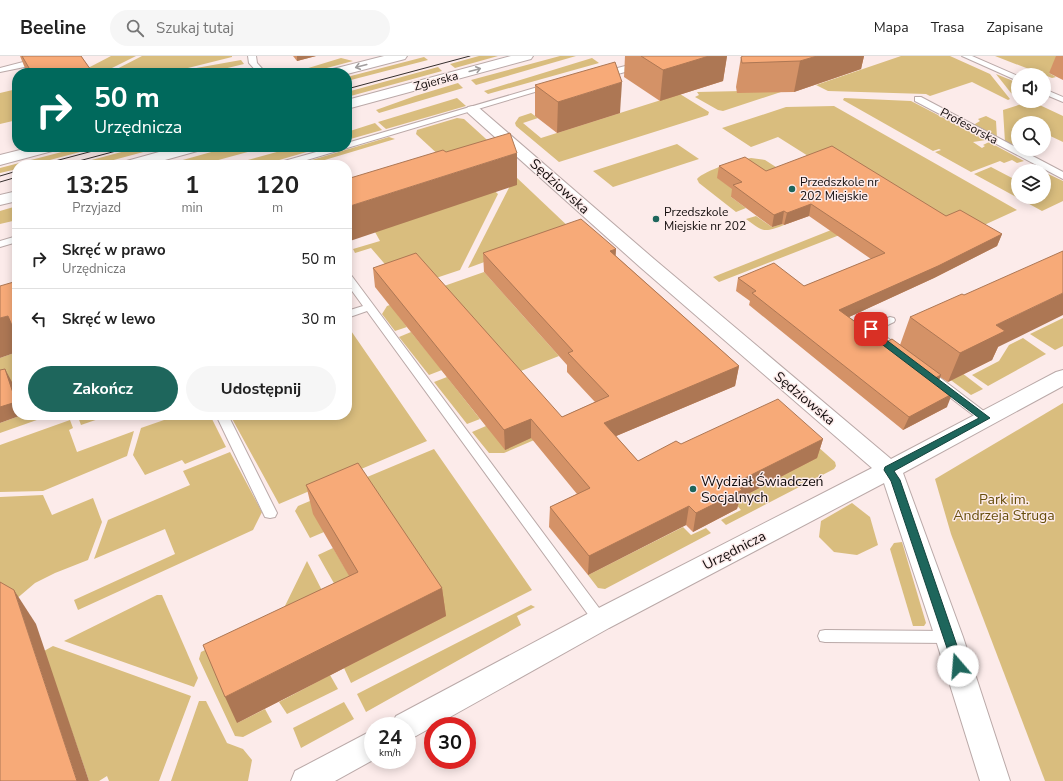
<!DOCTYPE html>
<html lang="pl">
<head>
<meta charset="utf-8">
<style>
	:root { --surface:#fff; --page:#f6f6f6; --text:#222; --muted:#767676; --line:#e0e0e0; --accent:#1e665c }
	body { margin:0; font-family:"Nunito Sans",sans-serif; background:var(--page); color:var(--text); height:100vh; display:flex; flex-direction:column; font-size:15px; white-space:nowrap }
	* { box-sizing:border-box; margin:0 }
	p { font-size:13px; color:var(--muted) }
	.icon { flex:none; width:22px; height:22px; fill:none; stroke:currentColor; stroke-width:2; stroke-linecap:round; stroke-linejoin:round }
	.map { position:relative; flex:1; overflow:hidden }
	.sheet { position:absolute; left:12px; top:104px; width:340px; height:260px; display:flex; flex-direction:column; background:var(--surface); border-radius:16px; box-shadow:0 2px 10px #0003 }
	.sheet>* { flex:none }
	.top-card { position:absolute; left:12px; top:12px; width:340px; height:84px; border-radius:16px; box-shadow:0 2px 10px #0003; background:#00695c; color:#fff; overflow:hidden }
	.buttons { position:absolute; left:1011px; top:12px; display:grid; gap:8px }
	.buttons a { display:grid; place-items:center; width:40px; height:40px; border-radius:50%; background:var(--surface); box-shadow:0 2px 10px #0003; font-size:20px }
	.speed { position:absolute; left:364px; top:661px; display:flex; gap:8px; font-size:20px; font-weight:700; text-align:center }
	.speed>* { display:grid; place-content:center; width:52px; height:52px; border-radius:50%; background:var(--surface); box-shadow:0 2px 10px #0003; line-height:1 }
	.speed small { font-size:10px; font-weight:400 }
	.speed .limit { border:6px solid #d22; background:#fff; color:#111 }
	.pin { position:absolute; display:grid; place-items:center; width:34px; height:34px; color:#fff; margin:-17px; border-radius:8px; box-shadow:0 2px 6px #0006 }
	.me { position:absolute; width:44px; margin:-22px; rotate:342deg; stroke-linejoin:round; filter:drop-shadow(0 0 3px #0008) }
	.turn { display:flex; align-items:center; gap:14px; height:84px; padding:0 16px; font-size:18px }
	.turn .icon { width:52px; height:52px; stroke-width:2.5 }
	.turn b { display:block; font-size:28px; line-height:34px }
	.eta { display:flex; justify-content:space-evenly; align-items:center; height:68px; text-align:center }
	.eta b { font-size:24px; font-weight:700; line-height:28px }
	.primary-button { display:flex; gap:8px; margin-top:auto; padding:8px 16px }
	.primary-button a { flex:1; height:46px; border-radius:24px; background:var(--accent); color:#fff; font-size:16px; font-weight:700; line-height:46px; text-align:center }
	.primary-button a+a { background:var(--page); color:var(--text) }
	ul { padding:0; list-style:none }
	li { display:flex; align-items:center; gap:12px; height:60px; padding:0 16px; border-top:1px solid var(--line) }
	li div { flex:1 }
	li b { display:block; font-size:15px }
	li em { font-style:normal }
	header { display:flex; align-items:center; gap:24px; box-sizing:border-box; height:56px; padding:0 20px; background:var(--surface); border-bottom:1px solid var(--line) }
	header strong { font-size:19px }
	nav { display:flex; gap:22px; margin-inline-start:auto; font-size:14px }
	.search { width:280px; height:36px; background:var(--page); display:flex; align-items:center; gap:10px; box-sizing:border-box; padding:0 14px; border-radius:22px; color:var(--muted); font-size:15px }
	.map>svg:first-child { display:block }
	.green { fill:#d9bd7e }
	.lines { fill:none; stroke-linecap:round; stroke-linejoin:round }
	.service-casing { stroke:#baa9a8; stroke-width:2 }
	.minor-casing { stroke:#baa9a8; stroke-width:2 }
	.secondary-casing { stroke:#baa9a8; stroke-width:2 }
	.service { fill:#fff; fill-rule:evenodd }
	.minor { fill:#fff; fill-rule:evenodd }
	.secondary { fill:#fff; fill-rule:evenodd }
	.tram { stroke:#362f2e; stroke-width:1 }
	.wall { fill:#d49267 }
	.shaded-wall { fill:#ad7754 }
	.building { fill:#f7aa78; stroke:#ad7754 }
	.oneway { stroke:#a09d9d }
	.route { fill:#1e665c; stroke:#14423c }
	.poi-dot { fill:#1e665c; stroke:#fcebea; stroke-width:1.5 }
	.labels { text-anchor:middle; stroke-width:3; stroke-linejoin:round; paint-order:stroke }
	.far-street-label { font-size:12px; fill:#110b0b; stroke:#fcebea }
	.far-poi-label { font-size:12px; fill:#110b0b; stroke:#fcebea; text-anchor:start }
	.street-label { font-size:14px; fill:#110b0b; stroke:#fcebea }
	.poi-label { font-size:14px; fill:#110b0b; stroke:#fcebea; text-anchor:start }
	.park-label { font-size:14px; fill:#674e0b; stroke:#fcebea }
</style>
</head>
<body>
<header>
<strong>Beeline</strong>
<div class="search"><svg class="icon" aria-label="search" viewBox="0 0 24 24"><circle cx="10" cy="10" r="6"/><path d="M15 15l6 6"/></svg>Szukaj tutaj</div>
<nav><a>Mapa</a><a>Trasa</a><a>Zapisane</a></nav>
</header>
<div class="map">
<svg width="1063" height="725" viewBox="0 0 1063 725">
	<rect width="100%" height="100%" fill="#fcebea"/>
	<!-- green -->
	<g class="green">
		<polygon points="111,0 136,0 104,16 88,12"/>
		<polygon points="142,0 232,0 232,1 184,13 109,17"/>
		<polygon points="479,0 498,0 455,12 450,8"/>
		<polygon points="560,0 576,0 476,29 471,24"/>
		<polygon points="901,0 950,0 990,18 1010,43 1008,44 972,26 930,40 926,38 828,35 816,29"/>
		<polygon points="995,0 1063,0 1049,17 1056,21 1052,22"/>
		<polygon points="424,1 428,4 347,25 347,21"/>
		<polygon points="341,2 353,5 308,17 292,17"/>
		<polygon points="592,2 599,7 488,38 484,35"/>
		<polygon points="241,4 244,8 207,17 155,17 185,14"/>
		<polygon points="438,11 442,15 347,41 347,36"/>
		<polygon points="996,18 1018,27 1018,40 1011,37"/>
		<polygon points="458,27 463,32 379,57 376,54 415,40"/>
		<polygon points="17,33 17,64 0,68 0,37"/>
		<polygon points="780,34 781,36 723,55 718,54 695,41 699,39 697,36"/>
		<polygon points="680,38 709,56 708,59 559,106 516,70 515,67 519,61 531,57 538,62 523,67 541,82"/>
		<polygon points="457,42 466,50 386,73 378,66"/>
		<polygon points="844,42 911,45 986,84 973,86 982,92 985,90 983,89 989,86 1024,105 1017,107 1012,104 1004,107 1000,105 971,116 935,96 941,94 939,93 933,95 843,44"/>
		<polygon points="1031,45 1063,60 1063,86 1044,77 1044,67 1018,67 1018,79 1013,81 1018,84 1018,93 1005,86 1003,54"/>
		<polygon points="834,50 1017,154 971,175 837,180 719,226 713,221 889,151 778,81 751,91 722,72 786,51"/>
		<polygon points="986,60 996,65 997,82 975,71 975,68 980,65 978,63"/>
		<polygon points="457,62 464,63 496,92 442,102 416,78 417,74"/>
		<polygon points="375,67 382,74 347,84 347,76"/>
		<polygon points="389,81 395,83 308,109 295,109"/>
		<polygon points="677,88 699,103 613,131 593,115"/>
		<polygon points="81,91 99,91 31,109 17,109 17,113 0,117 0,112"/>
		<polygon points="140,91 162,91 95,109 73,109"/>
		<polygon points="229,91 266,91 200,109 165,109"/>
		<polygon points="295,91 324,91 262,109 230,109"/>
		<path d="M751,102L765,104L790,120L718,122L740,138L731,141L746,152L736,156L699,127L697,123C705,114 739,104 751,102Z"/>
		<polygon points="991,111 1012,122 1018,120 1018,141 1044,141 1044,116 1063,125 1063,145 1042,155 974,118"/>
		<polygon points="515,120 572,174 468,212"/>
		<polygon points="479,121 498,138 460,214 433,223 396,221 371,192 355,197 353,193 380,185 375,176"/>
		<polygon points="17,150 17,164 0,168 0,155"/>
		<path d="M756,160L772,171L782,168L784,169C764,177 763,176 746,163Z"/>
		<polygon points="484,216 559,300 521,315 567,370 504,397 489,397 472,376 486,370 394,254 407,271 395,275 382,258 387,250"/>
		<polygon points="1063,262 1063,290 1055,294 1030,278"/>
		<polygon points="347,269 427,385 279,448 230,359 347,359"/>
		<polygon points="411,276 442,314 429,319 399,281"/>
		<polygon points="1023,282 1046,298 988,330 972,319 999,305 1009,289"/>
		<polygon points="17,296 17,341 0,330 0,302"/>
		<polygon points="945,304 983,333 971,339 933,311"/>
		<polygon points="447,321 480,363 467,368 434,326"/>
		<polygon points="1063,347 1063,725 1045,725 951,478 935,423"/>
		<polygon points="22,359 51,359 0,377 0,367"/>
		<polygon points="83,359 110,359 81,369 78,361"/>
		<polygon points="162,359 210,359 226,391 185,408 182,404 145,419 133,399 141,372 164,364"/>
		<polygon points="70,364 73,372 69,374 77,396 134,375 127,400 43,435 0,436 0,389"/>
		<polygon points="807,381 835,406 836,410 834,413 726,469 721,464 741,454 733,445 816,402"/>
		<polygon points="434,393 532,534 351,627 344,612 445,560 324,476 310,482 295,455 298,450"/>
		<polygon points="230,396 262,456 253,474 78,554 74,544 175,498 165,473 94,503 108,464 190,429 183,415"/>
		<polygon points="43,439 52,459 93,442 102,466 88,504 55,517 35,527 8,550 0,545 0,441"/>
		<polygon points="852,447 870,461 878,489 857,499 834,496 819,481 821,465"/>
		<polygon points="683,471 691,479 706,472 711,477 605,533 598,532 588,519"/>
		<polygon points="902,486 926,567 924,570 913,570 890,493 894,487"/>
		<polygon points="333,492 356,531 340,538 318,499"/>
		<polygon points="307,505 334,558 237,667 265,653 272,666 243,681 235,680 199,603 201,596 282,556"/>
		<polygon points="157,539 162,539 198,622 194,631 64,585"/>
		<polygon points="531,549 535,551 517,560 521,569 366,656 357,638"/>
		<polygon points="53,590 191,640 159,725 109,725 107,720 99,725 89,725 44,595"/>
		<polygon points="330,619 338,633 287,658 279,646"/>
		<polygon points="199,645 206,645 227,687 243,693 252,704 248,725 171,725"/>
		<polygon points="344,646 354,663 301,692 293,672"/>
	</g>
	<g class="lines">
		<!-- service casing -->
		<g class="service-casing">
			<g id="service">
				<polygon points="46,0 56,0 44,7 0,16 0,12"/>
				<polygon points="248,0 256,0 257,7 266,17 258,17 249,7"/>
				<path d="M642,0H654L643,5L639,12C629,14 607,24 598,17L633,8L637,1Z"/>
				<polygon points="962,0 972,0 1018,20 1018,25"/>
				<polygon points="548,28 555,30 290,109 276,109 277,107 334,91 347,91 347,87"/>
				<polygon points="1044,33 1063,41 1063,46 1044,38"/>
				<polygon points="915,41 921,41 1063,116 1063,123 915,45"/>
				<polygon points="17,180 17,186 0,191 0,185"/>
				<polygon points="347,218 351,219 605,560 607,564 605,568 600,570 595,568 367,255 347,262 347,255 363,250 347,228"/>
				<polygon points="890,261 894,262 895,264 894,266 877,274 901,292 903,295 897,299 870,280 866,273 867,271"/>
				<polygon points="926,313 930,314 989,359 991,362 989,365 981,365 922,320 920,317"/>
				<polygon points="216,359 228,359 277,457 275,461 270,462 265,461"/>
				<polygon points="825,574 949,575 954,576 956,581 954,586 949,587 825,586 820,585 818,580 820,575"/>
			</g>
		</g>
		<!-- minor casing -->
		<g class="minor-casing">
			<g id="minor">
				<polygon points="473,50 478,51 654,203 891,403 1056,316 1063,314 1063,330 903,417 963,581 1010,725 980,725 935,581 884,427 609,572 416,680 407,683 407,670 391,670 396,660 591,556 872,412 640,211 468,57 466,54 468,51"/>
				<polygon points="373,674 373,704 335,725 291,725 295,715"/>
			</g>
		</g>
		<!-- secondary casing -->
		<g class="secondary-casing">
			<g id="secondary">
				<polygon points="384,0 407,0 405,3 347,18 327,17 329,14"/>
				<polygon points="511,0 533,0 531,3 347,53 347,44"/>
				<polygon points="32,91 58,91 56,94 0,109 0,99"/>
				<polygon points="177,91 203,91 201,94 147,109 121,109 123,106"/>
				<polygon points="17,135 17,145 0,149 0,139"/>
			</g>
		</g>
		<!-- service -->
		<use href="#service" class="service"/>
		<!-- minor -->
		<use href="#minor" class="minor"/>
		<!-- secondary -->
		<use href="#secondary" class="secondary"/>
		<!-- tram -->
		<g class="tram">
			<polyline points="347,33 470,0"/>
			<polyline points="40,109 108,91"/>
			<polyline points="64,109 131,91"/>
			<polyline points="0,120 17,115"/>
			<polyline points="0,126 17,121"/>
		</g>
	</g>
	<!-- wall -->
	<g class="wall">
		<polygon points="20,0 81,0 93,17 27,17"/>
		<polygon points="293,0 316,0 297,5"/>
		<polygon points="625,0 727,0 723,25 660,45 624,21"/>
		<polygon points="864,0 861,13 794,36 737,37 736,31 741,1"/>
		<polygon points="1056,0 1063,0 1063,24 1049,17"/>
		<polygon points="535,29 620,57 557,77 535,60"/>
		<polygon points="719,110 766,115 946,160 1002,178 997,190 934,222 849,261 884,287 900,289 910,261 998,291 992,304 948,326 940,321 938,327 947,351 903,374 749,249 750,245 736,235 738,222 804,230 871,203 809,160 784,169 782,168 772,171 731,141 732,133 717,122"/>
		<polygon points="616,193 615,199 739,310 735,330 616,380 638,405 681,388 823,383 817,402 740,442 737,453 693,476 686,469 588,519 549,471 550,451 577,438 531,382 505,394 375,231 373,212 562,361 595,346 567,316 567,309 484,216 483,197"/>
		<polygon points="306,429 442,532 446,560 237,667 349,520 313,458"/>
	</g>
	<!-- shaded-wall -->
	<g class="shaded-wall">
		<polygon points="297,0 316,0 297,5"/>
		<polygon points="709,0 727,0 723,25 660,45 663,14"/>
		<polygon points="817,0 864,0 861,13 794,36 800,5"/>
		<polygon points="622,26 620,57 557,77 558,46"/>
		<polygon points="517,97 517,129 347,186 347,151"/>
		<polygon points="811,148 809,160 784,169 787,157"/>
		<polygon points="784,155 782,168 772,171 774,159"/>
		<polygon points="1002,178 997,190 934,222 836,267 839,254"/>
		<polygon points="616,193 615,212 610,195"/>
		<polygon points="1063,237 1063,259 998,291 992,304 948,326 960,297 996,269"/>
		<polygon points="8,260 17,279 17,296 0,302 0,262"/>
		<polygon points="739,310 735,330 602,386 604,367"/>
		<polygon points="5,313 12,326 17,341 17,359 22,359 0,367 0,351"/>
		<polygon points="941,319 936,332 933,323"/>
		<polygon points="952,338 947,351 903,374 909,361"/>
		<polygon points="531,363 531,382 505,394 504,374"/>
		<polygon points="823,383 817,402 740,442 737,453 693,476 696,457 735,427"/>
		<polygon points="689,450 686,469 588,519 589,500"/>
		<polygon points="442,532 446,560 237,667 225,641"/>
		<polygon points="14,534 36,568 89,725 77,725"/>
	</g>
	<!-- building -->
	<g class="building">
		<polygon points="22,0 81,0 93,17 32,17"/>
		<polygon points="641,0 709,0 663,14"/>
		<polygon points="743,0 817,0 800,5 742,7 741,1"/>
		<polygon points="615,6 622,26 558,46 535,29"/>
		<polygon points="510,77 517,97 347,151 347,123 443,94 446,96"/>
		<polygon points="832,90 946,160 960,154 1002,178 938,210 839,254 884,287 892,283 941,319 933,323 952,338 909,361 752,237 756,235 738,222 774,207 804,230 885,197 811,148 787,157 784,155 774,159 733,129 742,126 719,110 745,101 766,115"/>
		<polygon points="581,163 616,193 610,195 739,310 604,367 638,405 676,385 681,388 778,343 823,383 735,427 742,434 696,457 689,450 589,500 550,451 590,432 531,363 504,374 373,212 416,197 562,361 609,340 568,297 573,295 483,197"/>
		<polygon points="1063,195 1063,237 996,269 1005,275 960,297 910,261 962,238 964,239"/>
		<polygon points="17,225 17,281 8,260 0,262 0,230"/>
		<polygon points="5,313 16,346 0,351 0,314"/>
		<polygon points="358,407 442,532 225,641 203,589 358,516 306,429"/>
		<polygon points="0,526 14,534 77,725 0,725"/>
	</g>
	<!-- one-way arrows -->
	<defs><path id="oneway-shaft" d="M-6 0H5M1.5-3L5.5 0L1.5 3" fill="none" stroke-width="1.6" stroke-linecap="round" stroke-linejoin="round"/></defs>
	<g class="oneway">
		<use href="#oneway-shaft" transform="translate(361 10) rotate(165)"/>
		<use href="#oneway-shaft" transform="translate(475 14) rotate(-15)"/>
	</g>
	<!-- route -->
	<polygon class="route" points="871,270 874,271 877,277 990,362 894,415 900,424 964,610 962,614 958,615 954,614 953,610 891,425 884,414 885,411 979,362 871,280 867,273"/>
	<!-- markers -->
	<g class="poi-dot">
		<circle cx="792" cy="133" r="4"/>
		<circle cx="656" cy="163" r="4"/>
		<circle cx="693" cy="433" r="4"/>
	</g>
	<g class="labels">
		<!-- far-street labels -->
		<g class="far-street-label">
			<text transform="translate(436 25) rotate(-15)" y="4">Zgierska</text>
			<text transform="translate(969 70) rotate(28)" y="4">Profesorska</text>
		</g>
		<!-- far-poi labels -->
		<g class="far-poi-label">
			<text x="800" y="130">Przedszkole nr<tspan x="800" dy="14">202 Miejskie</tspan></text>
			<text x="664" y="160">Przedszkole<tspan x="664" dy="14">Miejskie nr 202</tspan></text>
		</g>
		<!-- street labels -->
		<g class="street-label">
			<text transform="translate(560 130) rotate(42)" y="5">Sędziowska</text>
			<text transform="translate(805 342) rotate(40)" y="5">Sędziowska</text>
			<text transform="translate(734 494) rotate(-27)" y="5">Urzędnicza</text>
		</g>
		<!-- poi labels -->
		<g class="poi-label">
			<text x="701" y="430">Wydział Świadczeń<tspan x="701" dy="16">Socjalnych</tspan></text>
		</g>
		<!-- park labels -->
		<g class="park-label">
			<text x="1004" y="448">Park im.<tspan x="1004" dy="16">Andrzeja Struga</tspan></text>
		</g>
	</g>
</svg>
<div class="buttons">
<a><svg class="icon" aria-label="sound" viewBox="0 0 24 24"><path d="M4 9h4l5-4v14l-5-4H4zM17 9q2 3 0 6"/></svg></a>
<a><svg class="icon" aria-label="search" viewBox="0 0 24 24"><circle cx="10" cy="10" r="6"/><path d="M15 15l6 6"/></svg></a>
<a><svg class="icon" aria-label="layers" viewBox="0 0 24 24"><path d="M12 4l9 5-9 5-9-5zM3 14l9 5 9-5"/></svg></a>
</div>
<div class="speed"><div>24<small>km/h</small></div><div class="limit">30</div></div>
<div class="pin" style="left:871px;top:273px;background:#d93025"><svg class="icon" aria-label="arrive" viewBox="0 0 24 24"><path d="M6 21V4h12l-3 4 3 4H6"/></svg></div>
<svg class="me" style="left:958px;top:610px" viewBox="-20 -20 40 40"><circle r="19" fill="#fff"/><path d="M0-13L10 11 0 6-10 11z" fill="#1e665c"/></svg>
<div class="top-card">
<div class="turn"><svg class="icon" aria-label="right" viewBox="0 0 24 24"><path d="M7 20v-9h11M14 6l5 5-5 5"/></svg><div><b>50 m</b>Urzędnicza</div></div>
</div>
<section class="sheet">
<div class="eta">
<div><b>13:25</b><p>Przyjazd</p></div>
<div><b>1</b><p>min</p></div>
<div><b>120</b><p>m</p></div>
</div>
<ul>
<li><svg class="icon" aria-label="right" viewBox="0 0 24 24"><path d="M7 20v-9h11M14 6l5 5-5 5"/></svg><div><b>Skręć w prawo</b><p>Urzędnicza</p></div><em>50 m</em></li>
<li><svg class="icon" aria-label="left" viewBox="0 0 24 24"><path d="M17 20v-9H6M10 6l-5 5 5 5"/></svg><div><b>Skręć w lewo</b></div><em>30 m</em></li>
</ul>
<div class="primary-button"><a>Zakończ</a><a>Udostępnij</a></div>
</section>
</div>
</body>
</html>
